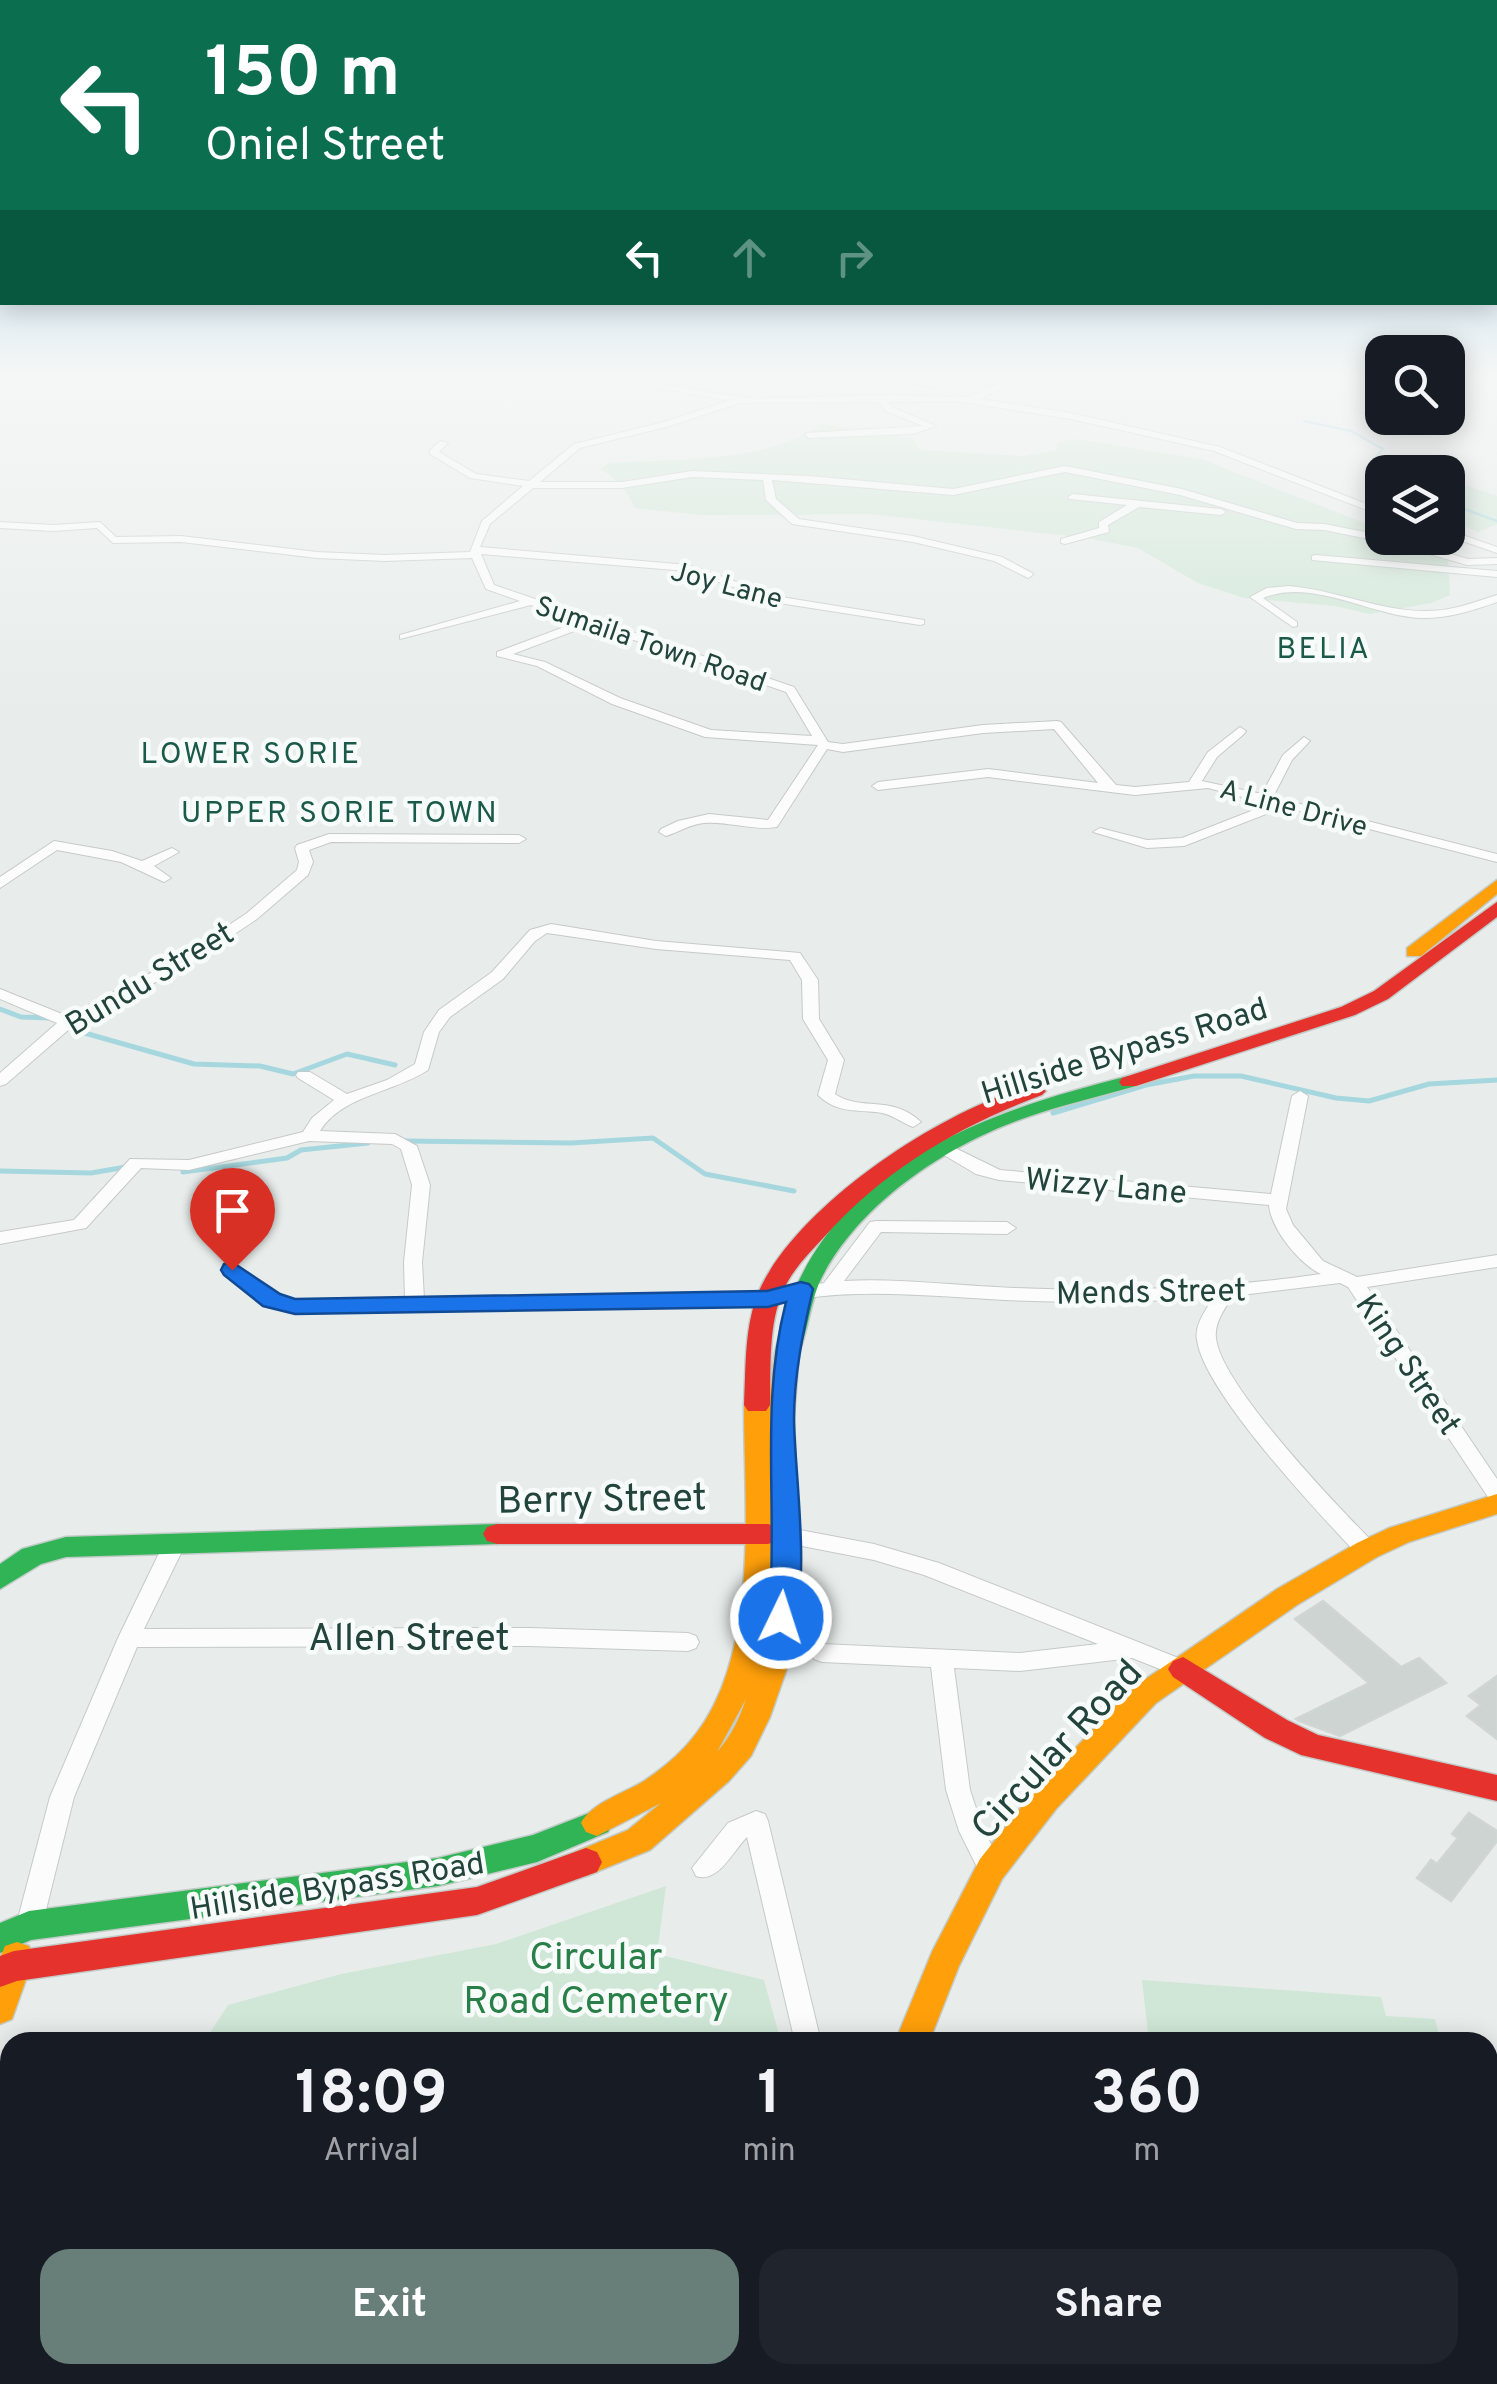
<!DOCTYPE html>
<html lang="en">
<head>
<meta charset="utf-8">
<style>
	:root { --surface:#171b24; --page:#20242c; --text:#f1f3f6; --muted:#9ea1a6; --accent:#677f78 }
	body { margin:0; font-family:Overpass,sans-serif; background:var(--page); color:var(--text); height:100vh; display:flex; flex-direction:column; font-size:38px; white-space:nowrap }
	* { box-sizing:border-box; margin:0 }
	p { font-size:32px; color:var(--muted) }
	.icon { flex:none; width:55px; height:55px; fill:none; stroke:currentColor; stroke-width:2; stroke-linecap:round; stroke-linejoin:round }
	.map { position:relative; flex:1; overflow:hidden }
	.side { position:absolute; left:0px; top:2032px; width:1498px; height:352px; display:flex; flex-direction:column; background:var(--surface); border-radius:30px 30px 0 0; box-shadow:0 5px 25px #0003 }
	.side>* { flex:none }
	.hud { position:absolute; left:0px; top:0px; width:1498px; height:305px; box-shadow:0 5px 25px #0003; background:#0b6e4f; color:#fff; overflow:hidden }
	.fabs { position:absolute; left:1365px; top:335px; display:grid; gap:20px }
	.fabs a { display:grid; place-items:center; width:100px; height:100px; border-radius:20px; background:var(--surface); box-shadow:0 5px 25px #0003; font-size:50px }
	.pin { position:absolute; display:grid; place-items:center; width:85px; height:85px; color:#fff; margin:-102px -42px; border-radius:50% 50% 50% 0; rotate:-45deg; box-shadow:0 0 10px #0007 }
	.pin .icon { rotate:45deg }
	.me { position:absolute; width:110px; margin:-55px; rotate:4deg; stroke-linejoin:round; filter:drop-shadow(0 0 8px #0008) }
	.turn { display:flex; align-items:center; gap:35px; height:210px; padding:0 40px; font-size:45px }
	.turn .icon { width:130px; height:130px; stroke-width:2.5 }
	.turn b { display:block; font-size:70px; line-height:85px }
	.lanes { display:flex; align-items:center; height:95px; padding:0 40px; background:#0003; justify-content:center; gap:50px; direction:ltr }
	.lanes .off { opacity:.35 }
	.eta { display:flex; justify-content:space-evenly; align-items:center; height:170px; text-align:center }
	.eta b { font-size:60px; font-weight:700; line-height:70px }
	.button { display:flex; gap:20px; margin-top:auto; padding:20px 40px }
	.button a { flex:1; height:115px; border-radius:30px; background:var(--accent); color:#fff; font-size:40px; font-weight:700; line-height:115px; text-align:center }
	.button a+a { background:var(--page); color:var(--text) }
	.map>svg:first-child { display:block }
	.green { fill:#d0e7d7 }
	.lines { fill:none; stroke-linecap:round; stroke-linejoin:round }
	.stream-far1 { stroke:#a6d7de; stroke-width:2.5 }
	.stream { stroke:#a6d7de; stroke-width:5 }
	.building { fill:#ced4d2; stroke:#d0d6d4; stroke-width:2.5 }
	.street-casing { stroke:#c5cac8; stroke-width:2 }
	.fast-casing { stroke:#c3cbc8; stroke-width:3 }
	.slow-casing { stroke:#c3cbc8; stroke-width:3 }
	.jam-casing { stroke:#c3cbc8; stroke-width:3 }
	.street { fill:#fcfcfc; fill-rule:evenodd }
	.fast { fill:#30b455; fill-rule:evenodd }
	.slow { fill:#ff9f0a; fill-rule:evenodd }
	.jam { fill:#e5322d; fill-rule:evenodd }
	.route { fill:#1a73e8; stroke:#114b97; stroke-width:2.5 }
	.labels { text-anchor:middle; stroke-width:9; stroke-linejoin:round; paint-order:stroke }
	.far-street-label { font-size:28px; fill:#22443a; stroke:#f7fbf9 }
	.far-neighbourhood-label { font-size:30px; letter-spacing:2.5px; fill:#1b5949; stroke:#f7fbf9 }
	.street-label { font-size:32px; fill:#22443a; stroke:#f7fbf9 }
	.near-street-label { font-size:38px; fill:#22443a; stroke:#f7fbf9 }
	.near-park-label { font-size:38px; fill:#287f48; stroke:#f7fbf9 }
</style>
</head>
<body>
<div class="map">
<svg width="1497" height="2384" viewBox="0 0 1497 2384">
	<rect width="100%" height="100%" fill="#e8edeb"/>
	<!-- green -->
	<g class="green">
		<path d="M822,424L913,439L919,450L1024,456L1057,450L1058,443L1076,439L1201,459L1382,530V538H1403L1448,559L1450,595L1431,603L1370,614L1335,606L1244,598L1198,583L1138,548L1087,538L870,514L701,515L635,508L622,485L601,469L609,463C676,458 764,464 822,424Z"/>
		<polygon points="1454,481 1497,496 1497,524 1478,532 1448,519 1448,483"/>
		<polygon points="666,1886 657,1954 764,1980 781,2042 204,2042 228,2005 341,1974 496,1944"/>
		<polygon points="1142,1980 1381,1997 1386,2016 1435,2019 1441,2042 1149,2042"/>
		<polygon points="0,2161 10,2161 10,2375 866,2375 868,2384 0,2384"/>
		<polygon points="1488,2240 1497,2280 1497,2384 1182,2384 1182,2375 1488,2375"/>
	</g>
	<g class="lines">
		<!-- stream-far1 -->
		<g class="stream-far1">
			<polyline points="1304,421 1351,431 1383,449 1366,468 1382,477"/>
			<polyline points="1448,503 1497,521"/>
		</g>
		<!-- stream -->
		<g class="stream">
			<polyline points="0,1009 21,1017 50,1018"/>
			<polyline points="67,1028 194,1064 260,1066 293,1074 347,1054 395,1065"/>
			<polyline points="1053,1113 1146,1085 1194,1076 1241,1076 1336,1098 1369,1101 1429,1084 1497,1080"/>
			<polyline points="404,1141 571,1143 653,1138 705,1174 794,1191"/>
			<polyline points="183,1167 183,1172 287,1158 301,1150 368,1143"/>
			<polyline points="0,1171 91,1173 126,1167"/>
		</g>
	</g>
	<!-- building -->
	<g class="building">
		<polygon points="1323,1601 1401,1667 1419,1658 1446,1683 1340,1736 1299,1721 1296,1719 1369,1683 1295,1619"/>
		<polygon points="1497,1676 1497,1739 1467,1716 1481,1705 1469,1696"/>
		<polygon points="1469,1813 1497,1831 1497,1841 1451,1901 1417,1878 1431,1860 1437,1864 1458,1838 1452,1834"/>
	</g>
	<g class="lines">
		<!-- street casing -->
		<g class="street-casing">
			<g id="street">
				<polygon points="580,377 589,377 582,383 576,383"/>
				<path d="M602,377H619L752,399L879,395L969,397L1013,377H1023L980,399L1071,413L1220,447L1382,510V516L1214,451L1071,419L956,401L887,402L892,407L936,426L913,434L808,438L805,433L923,426L886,411L878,402L740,403L666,427L580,448L540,482H622L692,471L809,476L953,489L1065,466L1182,489L1297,523L1324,524L1401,539L1468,559L1497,558V564L1467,565L1399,545L1324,530L1296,529L1180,495L1065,472L953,495L772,480L776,499L799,519L913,536L1002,557L1032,573L1033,575L1028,578L994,561L913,542L792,524L766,500L763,480L692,477L622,488H533L490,524L480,547L688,565L781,597L924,620V624L920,625L779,603L687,571L481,554L494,585L794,687L828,742L843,744L983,725L1057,721L1061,722L1116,785L1135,787L1189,782L1208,752L1240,727L1246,731L1244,734L1217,757L1202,781L1262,794L1283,755L1304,737L1310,741L1292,760L1273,797L1497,854V862L1284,807L1184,846L1147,848L1093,832L1100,828L1147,840L1182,838L1269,804L1208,788L1135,795L988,777L878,790L872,786L878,782L988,769L1098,783L1054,729L983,733L843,752L827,749L777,827C752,831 729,821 704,823C690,824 679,832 666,836L659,832L661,829L678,821L709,814L768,820L818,745L705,737L612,704L537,666L497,656V652L580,621L531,605L400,639V635L520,601L486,589L472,558L385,561L317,558L181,542L113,543L97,528L53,531L0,528V522L53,525L100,522L116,537L181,536L317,552L385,555L470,552L482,521L523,486L470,478L430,454V450L440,441L448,443L439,452L476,474L529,481L574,444L660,423L729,401ZM590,625L786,692L812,736L711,730L620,698L545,662L513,654Z"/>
				<polygon points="856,377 872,377 937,390 933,393"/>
				<polygon points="1487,377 1495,377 1490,390 1486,393 1482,390"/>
				<polygon points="1073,494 1221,509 1226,512 1221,515 1139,507 1108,525 1109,532 1065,544 1061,543 1061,539 1099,528 1099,522 1127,505 1070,499 1068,497"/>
				<polygon points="1448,530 1497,547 1497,553 1448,536"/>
				<polygon points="1316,555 1497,571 1497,577 1312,560 1312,556"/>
				<path d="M1289,586C1336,590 1382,612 1428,611C1453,611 1474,602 1497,595V602C1472,611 1446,619 1419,618C1369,615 1312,578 1263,598L1297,622V626L1293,627L1250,597L1267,588Z"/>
				<polygon points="329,834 519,835 526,839 519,843 331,842 309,850 313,862 308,875 257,919 188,965 74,1025 6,1084 0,1086 0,1073 57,1023 0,999 0,989 67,1016 178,959 247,913 297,870 299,862 295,848 297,845"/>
				<polygon points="54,841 112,851 142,861 172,848 179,852 154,866 171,878 164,882 121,862 57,850 0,888 0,877"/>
				<path d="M551,924L656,941L800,953L818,980L819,1019L844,1060L835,1094C861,1112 891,1094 921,1122L913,1127C902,1123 893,1115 882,1113C857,1109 837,1114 818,1095L828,1060L803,1019L802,980L790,960L656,949L547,933L535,941L503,979L450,1017L439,1032L428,1070C395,1092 341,1096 320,1131L395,1134L417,1146L430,1185L422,1262L424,1299L768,1293L824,1283L870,1222L876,1221L1007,1222L1016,1228L1007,1234L881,1232L844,1281C901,1278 957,1286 1014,1288C1116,1292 1220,1289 1321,1274C1299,1264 1271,1229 1269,1205L999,1180L976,1174L932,1148L935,1144H947L1000,1170L1271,1194L1292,1096L1300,1091L1308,1096L1286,1209L1293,1225L1323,1261L1357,1277L1497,1255V1267L1367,1287L1497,1479V1502L1490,1500L1348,1287L1340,1283L1233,1296C1225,1308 1214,1323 1216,1338C1220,1384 1339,1508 1375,1544L1378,1550L1375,1556L1367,1558L1359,1556C1320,1515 1204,1392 1197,1340C1194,1325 1206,1310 1213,1298C1144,1302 1075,1303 1005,1300C925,1296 847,1286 768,1305L330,1313L277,1309L226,1274L223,1270L226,1266H238L288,1299L405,1300L404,1262L412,1185L401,1149L392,1144L309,1141L189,1170L141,1168L86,1228L0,1244V1232L74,1220L130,1159L189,1160L303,1132L312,1118L334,1100L298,1078L296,1075L298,1072H310L347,1094L387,1080L415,1064L424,1032L439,1010L492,972L530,930Z"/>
				<polygon points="784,1527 874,1544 939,1563 1191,1663 1194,1669 1191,1675 1183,1678 1132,1658 1020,1671 954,1668 970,1790 983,1829 1004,1869 1000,1877 991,1880 982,1877 959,1831 946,1790 931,1667 822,1662 814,1659 811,1653 814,1647 822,1644 1020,1653 1098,1644 924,1575 874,1560 776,1541 773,1535 776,1529"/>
				<polygon points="174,1537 182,1539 185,1545 144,1629 529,1628 688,1633 696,1636 699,1642 696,1648 688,1651 529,1646 137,1647 74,1797 42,1926 38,1934 29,1937 20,1934 16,1926 50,1797 118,1638 163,1545 166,1539"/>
				<path d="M756,1811L765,1814L768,1821L821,2042H795L747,1837C733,1851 718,1884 696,1876L692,1868L728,1823Z"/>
			</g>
		</g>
		<!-- fast casing -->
		<g class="fast-casing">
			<g id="fast">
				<path d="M1129,1076L1139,1082L1136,1086C1097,1097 1057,1106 1019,1120C943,1148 858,1205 821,1279C809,1304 807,1339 796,1359H778L775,1353C811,1174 971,1115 1129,1076Z"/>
				<polygon points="497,1524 507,1527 511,1534 507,1541 497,1544 66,1557 41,1564 0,1589 0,1564 22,1549 66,1537"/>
				<polygon points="597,1810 608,1814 613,1823 608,1832 537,1862 438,1886 31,1940 0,1953 0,1923 29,1911 438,1858 533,1835"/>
				<polygon points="897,2375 937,2375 939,2384 899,2384"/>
			</g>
		</g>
		<!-- slow casing -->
		<g class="slow-casing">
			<g id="slow">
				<polygon points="1497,880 1497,894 1421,956 1407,956 1407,948"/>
				<path d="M787,1345L796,1347L799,1353L794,1416L800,1583L792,1654L770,1717L751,1756L729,1781L650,1850L586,1876L575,1872L570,1862L575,1852L628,1830L661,1803L597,1836L586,1832L581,1823C591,1803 625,1793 644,1781C659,1771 673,1760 685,1747C762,1666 744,1508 744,1405L748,1399L757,1396L769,1404L775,1353L778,1347ZM771,1552C772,1590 770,1633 757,1668L766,1630ZM746,1699C739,1720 731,1736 717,1752Z"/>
				<polygon points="1497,1494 1497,1514 1409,1542 1377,1557 1297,1605 1156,1703 1056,1809 1002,1879 959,1966 929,2042 895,2042 932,1952 980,1859 1034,1791 1134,1687 1277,1589 1357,1543 1389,1528"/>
				<polygon points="17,1942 29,1946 34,1957 12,2019 0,2024 0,1958 5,1946"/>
			</g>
		</g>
		<!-- jam casing -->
		<g class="jam-casing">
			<g id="jam">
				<polygon points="1497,902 1497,917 1388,999 1355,1015 1136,1086 1122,1086 1119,1082 1122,1078 1341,1007 1374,991"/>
				<path d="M1035,1085L1046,1091L1042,1095C959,1126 885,1169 825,1236C810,1252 792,1270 783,1291C768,1325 771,1368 770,1405L766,1411H748L744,1405C746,1368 744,1326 759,1291C797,1205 945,1107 1035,1085Z"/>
				<polygon points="497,1524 768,1524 778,1527 782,1534 778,1541 768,1544 497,1544 487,1541 483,1534 487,1527"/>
				<polygon points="1183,1657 1287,1720 1318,1735 1497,1775 1497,1801 1301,1755 1265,1738 1173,1677 1168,1669 1173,1661"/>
				<polygon points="586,1848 597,1852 602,1862 597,1872 477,1915 17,1981 0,1987 0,1956 14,1951 477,1887"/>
			</g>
		</g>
		<!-- street -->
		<use href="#street" class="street"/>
		<!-- fast -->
		<use href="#fast" class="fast"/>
		<!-- slow -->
		<use href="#slow" class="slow"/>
		<!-- jam -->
		<use href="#jam" class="jam"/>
	</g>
	<!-- sky -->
	<linearGradient id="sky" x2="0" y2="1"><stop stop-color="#8dc2e4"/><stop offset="0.53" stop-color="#f5f7f6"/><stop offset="1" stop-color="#f5f7f6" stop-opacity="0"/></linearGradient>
	<rect width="1497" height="710" fill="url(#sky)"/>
	<!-- route -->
	<path class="route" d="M232,1262L280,1294L295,1299L767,1291L801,1282L809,1284L813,1289C803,1332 794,1375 794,1419C794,1467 812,1589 791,1626L781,1630L771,1626C764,1613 771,1596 771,1581C775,1486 762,1395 786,1302L768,1307L295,1314L263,1306L224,1275L221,1270L224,1264Z"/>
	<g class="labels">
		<!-- far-street labels -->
		<g class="far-street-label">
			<text transform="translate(727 584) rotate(15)" y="10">Joy Lane</text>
			<text transform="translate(651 643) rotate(19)" y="10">Sumaila Town Road</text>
			<text transform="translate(1294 807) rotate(15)" y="10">A Line Drive</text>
		</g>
		<!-- far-neighbourhood labels -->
		<g class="far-neighbourhood-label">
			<text x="1324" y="658">BELIA</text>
			<text x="251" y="763">LOWER SORIE</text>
			<text x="340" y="822">UPPER SORIE TOWN</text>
		</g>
		<!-- street labels -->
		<g class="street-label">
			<text transform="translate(149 978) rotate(-31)" y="11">Bundu Street</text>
			<text transform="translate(1124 1050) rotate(-17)" y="11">Hillside Bypass Road</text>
			<text transform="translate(1106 1185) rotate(5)" y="11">Wizzy Lane</text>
			<text transform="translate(1151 1291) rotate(-1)" y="11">Mends Street</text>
			<text transform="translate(1409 1364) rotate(56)" y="11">King Street</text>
			<text transform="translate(337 1885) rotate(-9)" y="11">Hillside Bypass Road</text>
		</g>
		<!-- near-street labels -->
		<g class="near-street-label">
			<text transform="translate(602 1498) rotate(-1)" y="13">Berry Street</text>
			<text x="409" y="1650">Allen Street</text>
			<text transform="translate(1056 1749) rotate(-47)" y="13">Circular Road</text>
		</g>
		<!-- near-park labels -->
		<g class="near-park-label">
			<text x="596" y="1969">Circular<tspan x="596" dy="44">Road Cemetery</tspan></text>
		</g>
	</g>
</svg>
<div class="fabs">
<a><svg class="icon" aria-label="search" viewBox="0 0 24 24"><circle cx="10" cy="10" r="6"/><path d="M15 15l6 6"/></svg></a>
<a><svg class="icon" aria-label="layers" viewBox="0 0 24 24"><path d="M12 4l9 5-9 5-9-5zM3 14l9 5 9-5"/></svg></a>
</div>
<div class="pin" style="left:232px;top:1270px;background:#d93025"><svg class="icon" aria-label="arrive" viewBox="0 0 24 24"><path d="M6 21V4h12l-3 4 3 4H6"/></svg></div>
<svg class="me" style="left:781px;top:1618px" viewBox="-20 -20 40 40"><circle r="17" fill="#1a73e8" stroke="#fff" stroke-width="3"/><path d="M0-11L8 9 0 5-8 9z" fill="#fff"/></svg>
<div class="hud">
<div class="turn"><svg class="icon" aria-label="left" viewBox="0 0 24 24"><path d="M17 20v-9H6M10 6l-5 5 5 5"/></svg><div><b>150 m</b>Oniel Street</div></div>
<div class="lanes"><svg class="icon" aria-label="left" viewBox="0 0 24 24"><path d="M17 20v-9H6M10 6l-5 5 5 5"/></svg><svg class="icon off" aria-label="ahead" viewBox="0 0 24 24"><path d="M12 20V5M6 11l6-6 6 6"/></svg><svg class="icon off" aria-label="right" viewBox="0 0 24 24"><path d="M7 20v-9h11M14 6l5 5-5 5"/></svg></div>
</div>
<section class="side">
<div class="eta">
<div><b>18:09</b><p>Arrival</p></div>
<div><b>1</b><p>min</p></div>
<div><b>360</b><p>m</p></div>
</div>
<div class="button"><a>Exit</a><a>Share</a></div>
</section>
</div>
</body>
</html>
